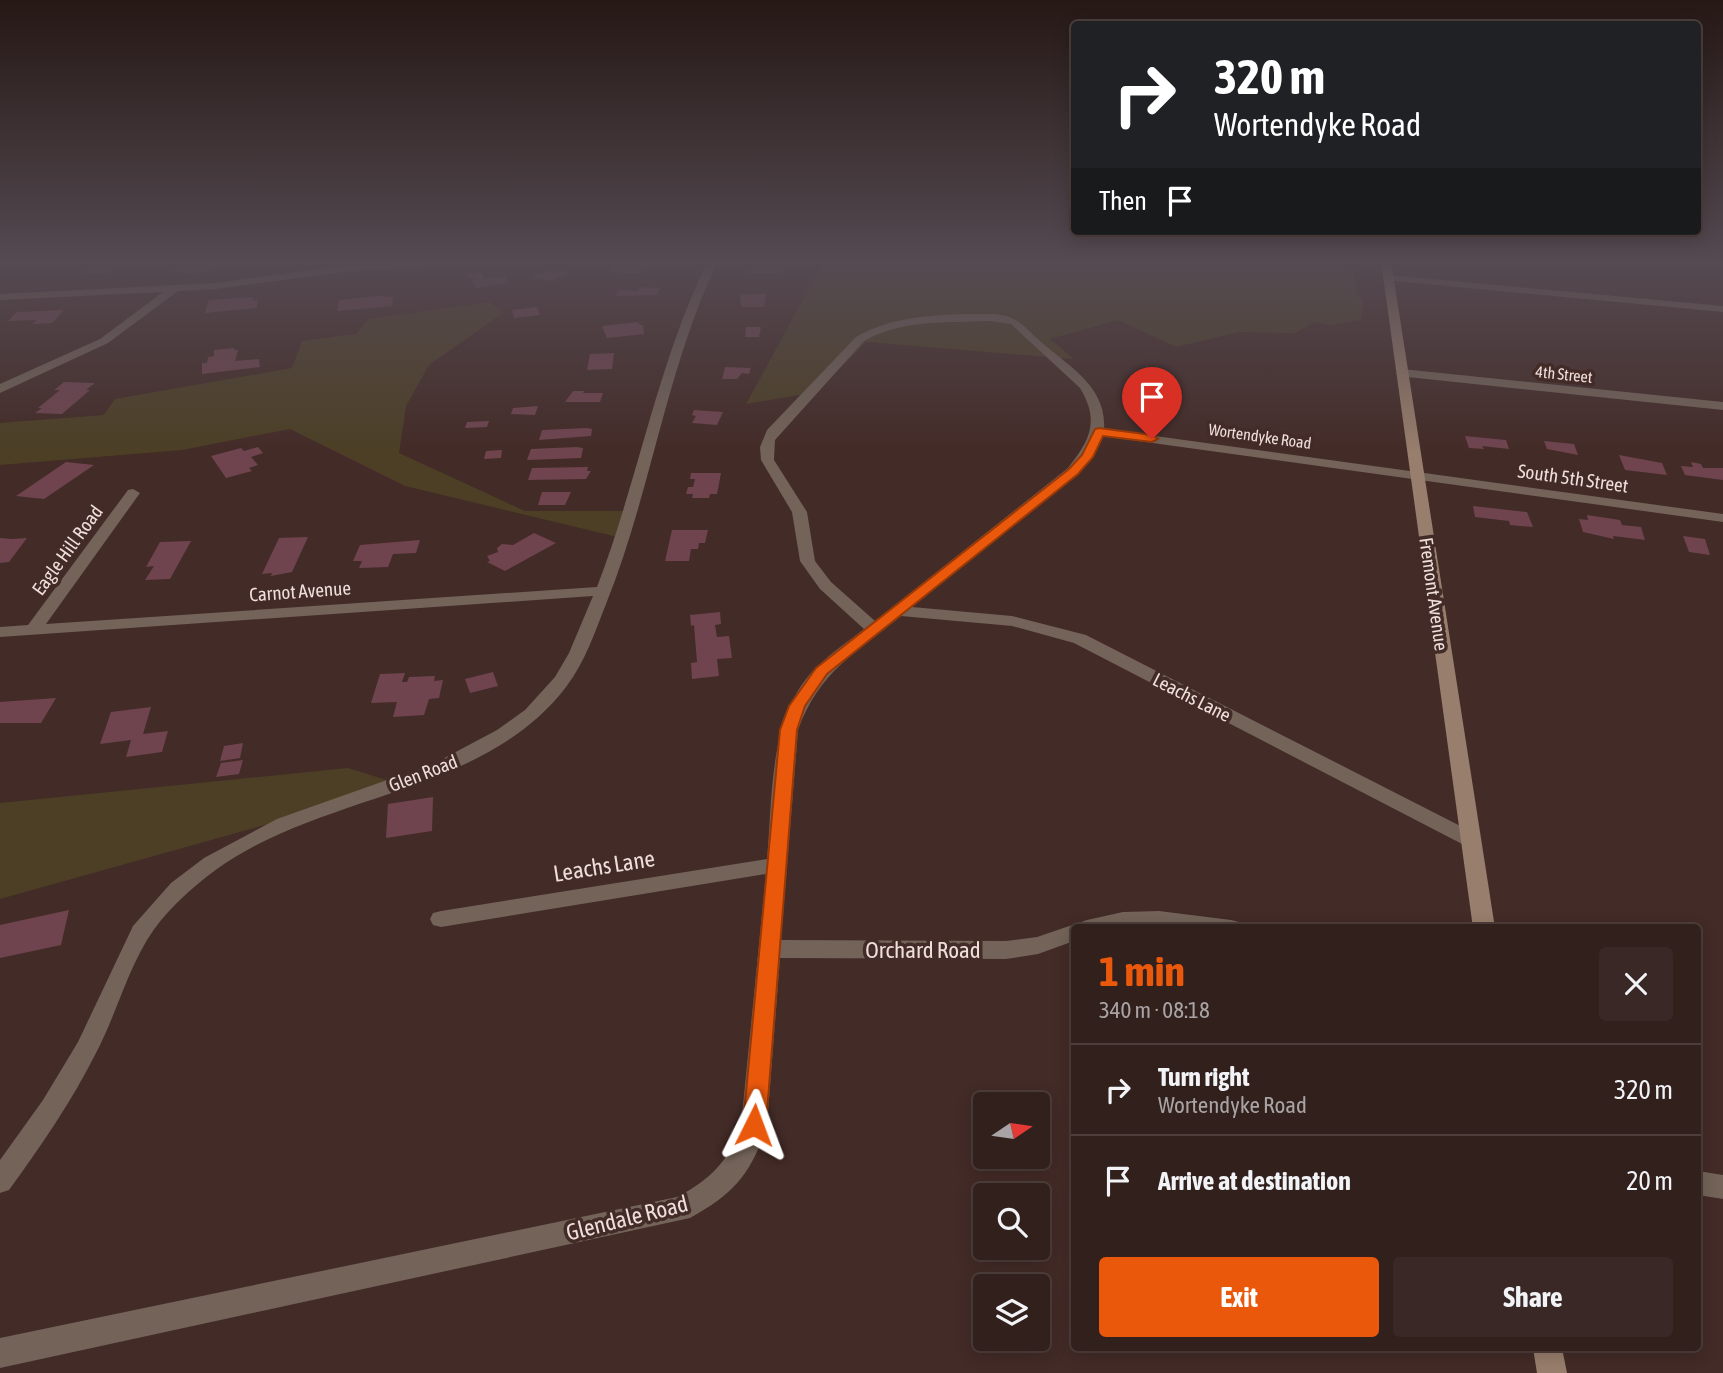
<!DOCTYPE html>
<html lang="en">
<head>
<meta charset="utf-8">
<style>
	:root { --surface:#32201d; --page:#3a2826; --text:#f1f3f6; --muted:#a8a3a4; --line:#4d3e3b; --accent:#ea580c }
	body { margin:0; font-family:"Asap Condensed",sans-serif; background:var(--page); color:var(--text); height:100vh; display:flex; flex-direction:column; font-size:26px; white-space:nowrap }
	* { box-sizing:border-box; margin:0 }
	p { font-size:23px; color:var(--muted) }
	.icon { flex:none; width:38px; height:38px; fill:none; stroke:currentColor; stroke-width:2; stroke-linecap:round; stroke-linejoin:round }
	.map { position:relative; flex:1; overflow:hidden }
	.details { position:absolute; left:1071px; top:924px; width:630px; height:427px; display:flex; flex-direction:column; background:var(--surface); border-radius:7px; box-shadow:0 4px 18px #0003,0 0 0 2px var(--line) }
	.details>* { flex:none }
	.guide { position:absolute; left:1071px; top:21px; width:630px; height:214px; border-radius:7px; box-shadow:0 4px 18px #0003,0 0 0 2px var(--line); background:#202124; color:#fff; overflow:hidden }
	.needle { width:46px; rotate:77deg }
	.controls { position:absolute; left:973px; top:1092px; display:grid; gap:14px }
	.controls a { display:grid; place-items:center; width:77px; height:77px; border-radius:7px; background:var(--surface); box-shadow:0 4px 18px #0003,0 0 0 2px var(--line); font-size:35px }
	.pin { position:absolute; display:grid; place-items:center; width:60px; height:60px; color:#fff; margin:-72px -30px; border-radius:50% 50% 50% 0; rotate:-45deg; box-shadow:0 0 7px #0007 }
	.pin .icon { rotate:45deg }
	.me { position:absolute; width:77px; margin:-38px; rotate:3deg; stroke-linejoin:round; filter:drop-shadow(0 0 5px #0008) }
	.turn { display:flex; align-items:center; gap:24px; height:147px; padding:0 28px; font-size:32px }
	.turn .icon { width:91px; height:91px; stroke-width:2.5 }
	.turn b { display:block; font-size:49px; line-height:60px }
	.then { display:flex; align-items:center; height:66px; padding:0 28px; background:#0003; gap:14px; font-size:26px }
	.round { display:grid; place-items:center; flex:none; width:74px; height:74px; border-radius:7px; background:var(--page) }
	.overview { display:flex; align-items:center; justify-content:space-between; height:119px; padding:0 28px }
	h1 { font-size:42px; font-weight:700; line-height:52px; color:var(--accent) }
	.button { display:flex; gap:14px; margin-top:auto; padding:14px 28px }
	.button a { flex:1; height:80px; border-radius:7px; background:var(--accent); color:#fff; font-size:28px; font-weight:700; line-height:80px; text-align:center }
	.button a+a { background:var(--page); color:var(--text) }
	ul { padding:0; list-style:none }
	li { display:flex; align-items:center; gap:21px; height:91px; padding:0 28px; border-top:2px solid var(--line) }
	li div { flex:1 }
	li b { display:block; font-size:26px }
	li em { font-style:normal }
	.map>svg:first-child { display:block }
	.green { fill:#4c3f25 }
	.building { fill:#6f444f }
	.lines { fill:none; stroke-linecap:round; stroke-linejoin:round }
	.street { fill:#736358; fill-rule:evenodd }
	.secondary { fill:#987e6c; fill-rule:evenodd }
	.route { fill:#ea580c; stroke:#983908; stroke-width:2 }
	.labels { text-anchor:middle; stroke-width:7; stroke-linejoin:round; paint-order:stroke }
	.far-street-label { font-size:16px; fill:#efdfdc; stroke:#432b27 }
	.street-label { font-size:19px; fill:#efdfdc; stroke:#432b27 }
	.near-street-label { font-size:23px; fill:#efdfdc; stroke:#432b27 }
</style>
</head>
<body>
<div class="map">
<svg width="1723" height="1373" viewBox="0 0 1723 1373">
	<rect width="100%" height="100%" fill="#432b27"/>
	<!-- green -->
	<g class="green">
		<polygon points="820,261 1277,262 1354,270 1356,292 1364,302 1361,320 1330,325 1315,322 1295,333 1239,332 1176,347 1118,320 1050,339 1074,359 866,342 817,392 746,404 822,265"/>
		<polygon points="489,302 504,312 429,365 406,406 399,453 525,511 630,511 622,538 405,486 290,429 182,450 0,465 0,423 104,415 115,399 292,368 302,341 356,334 369,319"/>
		<polygon points="348,768 396,783 322,809 0,899 0,803"/>
	</g>
	<!-- building -->
	<g class="building">
		<polygon points="0,261 38,261 32,266 0,267"/>
		<polygon points="97,261 145,261 141,266 113,266 106,273 85,274"/>
		<polygon points="202,261 239,261 242,263 188,274 172,269"/>
		<polygon points="648,263 647,267 643,267 641,273 618,273 620,267 617,272 609,272 614,264"/>
		<polygon points="772,263 769,266 783,266 782,273 750,273 752,264"/>
		<polygon points="568,270 566,276 555,277 554,281 534,278 536,274 545,274 546,271"/>
		<polygon points="481,272 484,279 505,276 508,283 475,288 472,280 477,277 468,279 466,274"/>
		<polygon points="640,287 660,288 657,295 615,296 618,290 638,291"/>
		<polygon points="740,294 766,294 764,307 741,307"/>
		<polygon points="376,296 393,297 392,306 337,311 339,300"/>
		<polygon points="248,297 254,298 253,301 258,300 257,308 205,313 209,300"/>
		<polygon points="537,307 540,315 514,318 512,310"/>
		<polygon points="64,310 52,323 32,324 37,320 8,321 17,312"/>
		<polygon points="638,322 640,325 643,325 644,334 607,338 602,326"/>
		<polygon points="746,327 761,327 759,337 745,337"/>
		<polygon points="234,348 234,350 238,350 235,361 259,359 260,367 202,374 202,363 207,363 208,357 214,356 214,350"/>
		<polygon points="614,353 612,369 587,370 590,354"/>
		<polygon points="725,367 751,368 749,374 742,373 737,379 722,379"/>
		<polygon points="64,382 95,383 86,390 90,390 62,414 35,413 42,408 38,408 60,390 54,390"/>
		<polygon points="573,391 584,391 583,393 603,393 600,402 565,402"/>
		<polygon points="538,406 535,415 511,414 513,408"/>
		<polygon points="694,410 723,412 717,425 692,423 696,416 692,415"/>
		<polygon points="489,421 487,427 465,428 467,422"/>
		<polygon points="587,428 592,429 591,436 539,440 542,430"/>
		<polygon points="1465,436 1506,440 1509,449 1482,446 1484,449 1469,448"/>
		<polygon points="1544,441 1574,444 1578,455 1547,449"/>
		<polygon points="258,447 263,453 251,457 258,465 249,468 252,471 226,478 211,456 241,448 244,451"/>
		<polygon points="577,447 583,448 581,458 527,460 531,449"/>
		<polygon points="502,450 501,458 484,459 486,451"/>
		<polygon points="1619,455 1662,463 1667,475 1625,470"/>
		<polygon points="66,462 94,465 44,499 16,496"/>
		<polygon points="1691,462 1701,464 1703,468 1723,468 1723,480 1685,475 1681,466 1693,467"/>
		<polygon points="588,467 587,471 591,471 586,479 528,480 532,468"/>
		<polygon points="691,473 721,473 717,494 710,494 709,498 692,498 693,494 686,494 688,487 693,487 695,479 690,479"/>
		<polygon points="542,492 571,492 565,505 538,505"/>
		<polygon points="1473,506 1527,512 1533,527 1510,525 1509,521 1475,517"/>
		<polygon points="1587,515 1620,520 1622,525 1641,527 1645,540 1613,536 1614,539 1583,532 1579,519 1588,520"/>
		<polygon points="672,530 708,530 705,543 699,543 698,549 691,549 689,561 665,561"/>
		<polygon points="534,533 556,543 505,571 487,562 490,561 487,556 498,552 497,548 502,544 513,545"/>
		<polygon points="1683,536 1705,539 1710,555 1689,552"/>
		<polygon points="308,537 292,572 271,576 272,573 262,574 279,538"/>
		<polygon points="0,538 12,539 27,538 9,562 0,563"/>
		<polygon points="420,540 416,553 393,554 388,567 359,568 362,561 353,561 360,545"/>
		<polygon points="191,541 170,579 145,580 154,566 146,567 160,542"/>
		<polygon points="720,612 721,624 715,625 717,637 729,636 732,658 717,659 719,676 692,679 691,663 697,662 694,625 691,626 690,615"/>
		<polygon points="493,672 498,686 470,693 465,679"/>
		<polygon points="405,673 402,682 407,682 409,677 435,676 434,681 443,680 439,698 429,699 424,715 393,717 397,702 371,703 380,674"/>
		<polygon points="56,698 41,723 0,723 0,702"/>
		<polygon points="151,707 143,734 168,731 162,752 126,757 131,740 100,744 111,712"/>
		<polygon points="243,743 240,758 220,761 224,746"/>
		<polygon points="243,760 239,774 216,777 221,763"/>
		<polygon points="433,797 432,831 386,838 388,804"/>
		<polygon points="69,910 61,945 0,958 0,925"/>
	</g>
	<g class="lines">
		<!-- street -->
		<g class="street">
			<polygon points="420,261 474,261 469,264 350,271 215,289 178,291 108,343 0,393 0,384 100,339 163,292 0,300 0,294 215,283 350,265"/>
			<path d="M708,261H718C666,369 651,493 606,604C595,632 585,662 566,687C484,795 322,793 217,869C191,888 164,912 147,940C126,975 115,1017 96,1053C72,1101 41,1146 9,1190L0,1193V1160L43,1100L78,1042L133,926L171,883L204,858L277,819L435,763L497,730L525,710L555,677L569,653L593,596L0,637V627L28,625L128,490L133,489L140,493L46,624L597,587C638,481 658,361 708,261Z"/>
			<polygon points="1388,275 1723,306 1723,312 1384,280 1383,278"/>
			<path d="M995,314C1018,316 1024,327 1040,341C1068,366 1107,386 1104,429L1723,514V522L1102,436L1095,451L1078,474L912,607L1012,616L1086,635L1478,835L1481,840L1478,845H1464L1074,643L1012,626L901,616C855,653 819,672 798,730L781,940L1006,941L1037,937L1087,920L1123,912L1159,911L1231,920L1239,922L1242,928H1074V941L1038,954L1006,959L780,958L767,1125C752,1173 734,1194 690,1218L0,1368V1338L677,1197C710,1180 730,1160 741,1125L766,874L441,927L433,925L430,919L433,913L441,911L767,859C773,796 768,712 818,666C832,652 849,641 864,629L820,589L800,561L792,512L761,460L760,447L767,430L856,337C897,313 949,314 995,314ZM990,321L1011,324L1080,388C1100,421 1090,440 1068,468L875,621L831,582L815,561L807,512L774,460L775,440L864,341C902,319 947,323 990,321Z"/>
			<polygon points="1402,369 1723,402 1723,410 1398,376 1396,373"/>
			<polygon points="1698,1171 1723,1175 1723,1199 1698,1195"/>
		</g>
		<!-- secondary -->
		<g class="secondary">
			<polygon points="1381,261 1391,261 1495,928 1473,928"/>
			<polygon points="1533,1348 1562,1348 1567,1373 1537,1373"/>
		</g>
	</g>
	<!-- sky -->
	<linearGradient id="sky" x2="0" y2="1"><stop stop-color="#251815"/><stop offset="0.58" stop-color="#554a52"/><stop offset="1" stop-color="#554a52" stop-opacity="0"/></linearGradient>
	<rect width="1723" height="453" fill="url(#sky)"/>
	<!-- route -->
	<polygon class="route" points="1099,428 1152,435 1158,439 1152,442 1103,436 1093,457 1078,474 827,674 805,706 797,730 766,1125 762,1132 754,1135 746,1132 743,1125 780,730 789,706 816,668 1069,469 1082,455 1095,429"/>
	<g class="labels">
		<!-- far-street labels -->
		<g class="far-street-label">
			<text transform="translate(1564 374) rotate(6)" y="6">4th Street</text>
			<text transform="translate(1260 436) rotate(8)" y="6">Wortendyke Road</text>
		</g>
		<!-- street labels -->
		<g class="street-label">
			<text transform="translate(1573 478) rotate(8)" y="7">South 5th Street</text>
			<text transform="translate(67 550) rotate(-54)" y="7">Eagle Hill Road</text>
			<text transform="translate(300 591) rotate(-4)" y="7">Carnot Avenue</text>
			<text transform="translate(1434 594) rotate(82)" y="7">Fremont Avenue</text>
			<text transform="translate(1192 697) rotate(27)" y="7">Leachs Lane</text>
			<text transform="translate(423 773) rotate(-21)" y="7">Glen Road</text>
		</g>
		<!-- near-street labels -->
		<g class="near-street-label">
			<text transform="translate(604 866) rotate(-9)" y="8">Leachs Lane</text>
			<text x="923" y="958">Orchard Road</text>
			<text transform="translate(627 1218) rotate(-14)" y="8">Glendale Road</text>
		</g>
	</g>
</svg>
<div class="controls">
<a><svg class="needle" viewBox="-14 -14 28 28"><path d="M0-13l5 13h-10z" fill="#e53935"/><path d="M0 13l5-13h-10z" fill="#a8a3a4"/></svg></a>
<a><svg class="icon" aria-label="search" viewBox="0 0 24 24"><circle cx="10" cy="10" r="6"/><path d="M15 15l6 6"/></svg></a>
<a><svg class="icon" aria-label="layers" viewBox="0 0 24 24"><path d="M12 4l9 5-9 5-9-5zM3 14l9 5 9-5"/></svg></a>
</div>
<div class="pin" style="left:1152px;top:439px;background:#d93025"><svg class="icon" aria-label="arrive" viewBox="0 0 24 24"><path d="M6 21V4h12l-3 4 3 4H6"/></svg></div>
<svg class="me" style="left:754px;top:1125px" viewBox="-20 -20 40 40"><path d="M0-17L14 15 0 8-14 15z" fill="#ea580c" stroke="#fff" stroke-width="4"/></svg>
<div class="guide">
<div class="turn"><svg class="icon" aria-label="right" viewBox="0 0 24 24"><path d="M7 20v-9h11M14 6l5 5-5 5"/></svg><div><b>320 m</b>Wortendyke Road</div></div>
<div class="then">Then<svg class="icon" aria-label="arrive" viewBox="0 0 24 24"><path d="M6 21V4h12l-3 4 3 4H6"/></svg></div>
</div>
<section class="details">
<div class="overview"><div><h1>1 min</h1><p>340 m · 08:18</p></div><a class="round"><svg class="icon" aria-label="close" viewBox="0 0 24 24"><path d="M6 6l12 12M18 6L6 18"/></svg></a></div>
<ul>
<li><svg class="icon" aria-label="right" viewBox="0 0 24 24"><path d="M7 20v-9h11M14 6l5 5-5 5"/></svg><div><b>Turn right</b><p>Wortendyke Road</p></div><em>320 m</em></li>
<li><svg class="icon" aria-label="arrive" viewBox="0 0 24 24"><path d="M6 21V4h12l-3 4 3 4H6"/></svg><div><b>Arrive at destination</b></div><em>20 m</em></li>
</ul>
<div class="button"><a>Exit</a><a>Share</a></div>
</section>
</div>
</body>
</html>
